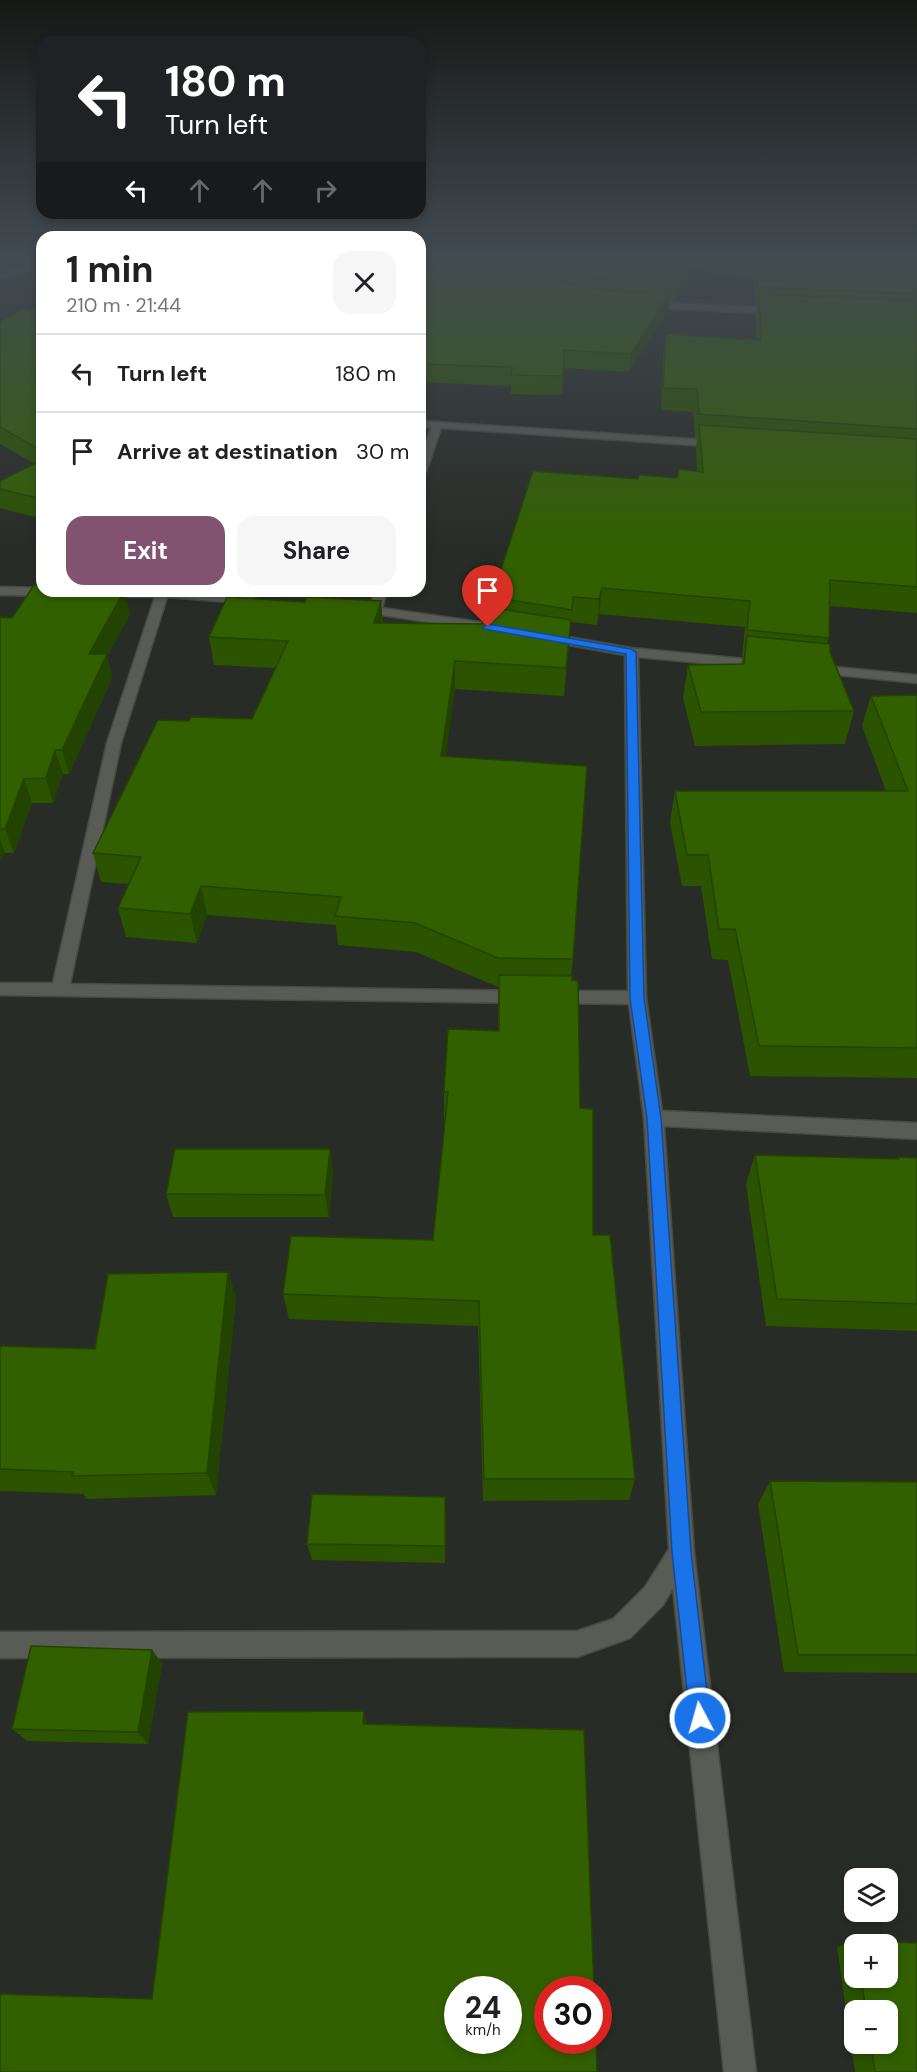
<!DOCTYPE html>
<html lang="en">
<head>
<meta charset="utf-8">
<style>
	:root { --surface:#fff; --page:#f6f6f6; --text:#202124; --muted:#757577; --line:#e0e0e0; --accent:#815370 }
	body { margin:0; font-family:"DM Sans",sans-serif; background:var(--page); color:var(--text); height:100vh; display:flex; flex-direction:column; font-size:22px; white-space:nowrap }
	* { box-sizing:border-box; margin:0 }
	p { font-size:20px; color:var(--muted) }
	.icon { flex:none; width:33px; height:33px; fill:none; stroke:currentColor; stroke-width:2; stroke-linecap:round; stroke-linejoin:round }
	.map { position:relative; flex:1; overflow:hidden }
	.side { position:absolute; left:36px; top:231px; width:390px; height:366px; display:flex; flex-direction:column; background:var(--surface); border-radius:18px; box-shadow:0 3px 9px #0003 }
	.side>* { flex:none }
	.banner { position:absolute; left:36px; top:36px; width:390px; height:183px; border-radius:18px; box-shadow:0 3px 9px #0003; background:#202124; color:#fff; overflow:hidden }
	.fabs { position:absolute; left:844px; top:1868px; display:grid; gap:12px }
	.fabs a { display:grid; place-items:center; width:54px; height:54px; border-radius:12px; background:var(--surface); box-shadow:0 3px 9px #0003; font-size:30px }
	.speed { position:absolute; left:444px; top:1976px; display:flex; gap:12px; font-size:30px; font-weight:700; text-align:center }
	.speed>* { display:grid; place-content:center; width:78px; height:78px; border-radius:50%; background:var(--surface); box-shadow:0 3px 9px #0003; line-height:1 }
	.speed small { font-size:15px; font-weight:400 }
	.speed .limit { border:9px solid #d22; background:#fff; color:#111 }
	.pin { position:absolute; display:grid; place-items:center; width:51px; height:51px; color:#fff; margin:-62px -26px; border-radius:50% 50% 50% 0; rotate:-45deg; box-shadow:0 0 6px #0007 }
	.pin .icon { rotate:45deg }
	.me { position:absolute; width:66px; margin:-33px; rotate:354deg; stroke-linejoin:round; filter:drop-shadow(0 0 4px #0008) }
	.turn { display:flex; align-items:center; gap:21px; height:126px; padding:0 30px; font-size:27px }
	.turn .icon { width:78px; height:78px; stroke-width:2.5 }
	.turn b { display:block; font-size:42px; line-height:51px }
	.lanes { display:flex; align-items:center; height:57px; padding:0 30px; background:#0003; justify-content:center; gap:30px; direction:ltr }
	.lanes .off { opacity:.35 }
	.round { display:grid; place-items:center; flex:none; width:63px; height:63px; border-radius:18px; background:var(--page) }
	.summary { display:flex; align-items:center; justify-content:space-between; height:102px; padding:0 30px }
	h1 { font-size:36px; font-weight:700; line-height:45px }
	.action { display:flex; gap:12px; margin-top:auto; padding:12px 30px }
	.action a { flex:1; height:69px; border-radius:18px; background:var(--accent); color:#fff; font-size:24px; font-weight:700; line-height:69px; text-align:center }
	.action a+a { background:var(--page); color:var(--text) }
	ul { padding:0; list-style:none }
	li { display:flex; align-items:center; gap:18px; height:78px; padding:0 30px; border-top:2px solid var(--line) }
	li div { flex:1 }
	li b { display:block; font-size:22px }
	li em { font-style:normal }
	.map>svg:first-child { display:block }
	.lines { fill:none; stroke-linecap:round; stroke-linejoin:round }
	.street-casing { stroke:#464a44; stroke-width:3 }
	.street { fill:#585c55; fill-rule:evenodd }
	.wall { fill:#2b5300; fill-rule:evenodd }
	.shaded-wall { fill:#234300 }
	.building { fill:#326000; stroke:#234300; stroke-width:1.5; fill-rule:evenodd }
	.route { fill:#1a73e8; stroke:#114b97; stroke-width:1.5 }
</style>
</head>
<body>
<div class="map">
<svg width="917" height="2072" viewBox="0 0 917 2072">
	<rect width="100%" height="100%" fill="#282c26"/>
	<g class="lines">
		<!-- street casing -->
		<g class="street-casing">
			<g id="street">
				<polygon points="42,260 42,265 0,278 0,273"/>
				<polygon points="644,302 781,308 785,311 781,314 641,307 641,303"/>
				<polygon points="420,421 721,441 726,444 721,447 441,428 425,475 420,478 420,459 431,428 420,427"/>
				<polygon points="0,587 42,588 42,591 60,592 54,596 0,595"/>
				<polygon points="97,591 183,591 251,596 257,600 251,604 167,597 121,743 70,984 521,991 527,992 530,997 527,1002 521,1003 0,995 0,983 53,983 107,743 155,597 102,597 98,596"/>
				<polygon points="375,591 387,591 382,608 493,624 499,628 493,632 356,611 354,608 356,605 370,606"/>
				<polygon points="546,633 631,648 766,661 773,665 766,669 638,657 646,998 662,1111 917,1123 917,1139 664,1126 694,1552 756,2072 724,2072 673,1588 663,1605 630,1638 577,1657 0,1658 0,1632 577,1631 613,1619 645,1587 669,1549 644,1118 629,1004 555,1003 549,1002 546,997 549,992 555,991 628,991 625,655 541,640 540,637 541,634"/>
				<polygon points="814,665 917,675 917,683 809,672 807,669 809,666"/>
			</g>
		</g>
		<!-- street -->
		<use href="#street" class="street"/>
	</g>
	<!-- wall -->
	<g class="wall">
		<polygon points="0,257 42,257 42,258 35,260 0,259"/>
		<polygon points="420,257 917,257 917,613 830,606 829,638 827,643 854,711 845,744 695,746 683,698 688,665 741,665 743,656 742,656 745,627 599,614 597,625 571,622 564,696 455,689 445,756 573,959 571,976 580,1108 593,1235 635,1479 629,1500 483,1501 478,1326 289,1319 283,1294 433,1240 446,1120 444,1120 444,1092 498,1030 498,987 416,952 338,945 336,925 207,915 197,943 126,937 118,908 129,884 101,882 93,853 189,721 252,719 275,668 214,665 209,637 305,602 381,601 383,623 482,624 491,607 492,597 638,479 677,478 697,471 696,448 697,438 695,438 693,412 661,410 663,356 666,334 756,340 756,315 757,305 755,304 754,278 695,270 675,301 669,301 668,311 629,372 563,368 562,395 511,394 511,386 420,382"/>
		<polygon points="42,312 42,519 0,508 0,481 35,464 0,444 0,322"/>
		<polygon points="130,614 107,656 112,678 69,774 63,774 53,803 32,803 14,853 5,853 0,861 0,617 12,618"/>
		<polygon points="917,695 917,1078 750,1076 728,960 712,959 701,886 682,886 670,822 675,791 886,791 862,726 871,696"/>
		<polygon points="330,1149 333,1172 329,1217 173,1217 166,1194"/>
		<polygon points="755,1155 897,1159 898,1157 917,1158 917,1331 766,1326 746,1184"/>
		<polygon points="228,1272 236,1298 216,1495 86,1499 84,1494 0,1491 0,1346 95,1349"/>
		<polygon points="770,1481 917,1482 917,1673 784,1672 758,1504"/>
		<polygon points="446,1514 445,1563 312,1560 307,1544"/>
		<polygon points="152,1650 162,1664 148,1744 27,1741 12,1729"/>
		<path d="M856,1940L917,1943V2072H855L837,1947ZM855,1944H888V1977H855ZM855,2010H888V2043H855Z"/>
	</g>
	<!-- shaded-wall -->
	<g class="shaded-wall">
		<polygon points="34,257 41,257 41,258 35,260"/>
		<polygon points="456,257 485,257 484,267 420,283 420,265"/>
		<polygon points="694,257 696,257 695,270 675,301 677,283"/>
		<polygon points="670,293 668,311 629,372 631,354"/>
		<polygon points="602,588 599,614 597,625 599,599"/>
		<polygon points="125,591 130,614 107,656 112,678 69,774 62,750 89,654"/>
		<polygon points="381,601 383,629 374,623"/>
		<polygon points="455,661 455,689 442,785 441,756"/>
		<polygon points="55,750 63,774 53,803 46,778"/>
		<polygon points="24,779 32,803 14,853 5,829"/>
		<polygon points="0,840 5,853 0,861"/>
		<polygon points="201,886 207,915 197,943 190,914"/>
		<polygon points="330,1149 333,1172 329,1217 325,1195"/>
		<polygon points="228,1272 236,1298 216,1495 207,1473"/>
		<polygon points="445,1497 446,1514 445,1563"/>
		<polygon points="152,1650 162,1664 148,1744 138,1732"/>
		<polygon points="364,1711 368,1729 363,1724"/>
	</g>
	<!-- building -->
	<g class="building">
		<polygon points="420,257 456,257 420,265"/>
		<polygon points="495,257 499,257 552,279 606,291 670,293 631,354 564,350 563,376 511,375 512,367 420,364 420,274"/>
		<polygon points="525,257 694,257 677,283 607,280 548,267"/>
		<polygon points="727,257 917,257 917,288 913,287 915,294 758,287 757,261"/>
		<polygon points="759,294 917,301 917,429 699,414 697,389 663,388 666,334 761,340"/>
		<polygon points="23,308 42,312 42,451 0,427 0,322"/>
		<polygon points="699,425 917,439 917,587 830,580 829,638 747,630 750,601 602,588 599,599 573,597 572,610 492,597 533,471 638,479 639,475 677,478 679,469 703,472"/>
		<polygon points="42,460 42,499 0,489 0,481"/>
		<polygon points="34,585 42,586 42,591 124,591 89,654 107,654 62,750 55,750 46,778 24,779 5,829 0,829 0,617 12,618"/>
		<polygon points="227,597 305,602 307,597 381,601 374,623 482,624 488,607 571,620 566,668 455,661 441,756 587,766 573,959 498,958 415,923 335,916 341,897 201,886 190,914 118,908 141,857 93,853 158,720 189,721 191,717 252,719 288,641 209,637"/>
		<polygon points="747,636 830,644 830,652 854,711 701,712 688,665 744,664"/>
		<polygon points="917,695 917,1048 759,1046 735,929 719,929 708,855 687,855 675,791 908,791 871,696"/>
		<polygon points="499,975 572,976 572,980 578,981 580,1108 593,1109 593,1235 610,1235 635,1479 484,1479 479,1301 283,1294 291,1236 433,1240 448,1092 444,1092 448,1029 499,1031"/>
		<polygon points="175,1149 330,1149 325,1195 166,1194"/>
		<polygon points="755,1155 899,1159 898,1157 917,1158 917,1304 777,1299"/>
		<polygon points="228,1272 207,1473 72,1476 73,1472 0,1469 0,1346 95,1349 108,1274"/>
		<polygon points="770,1481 917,1482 917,1655 798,1655"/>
		<polygon points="312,1494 445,1497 445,1546 307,1544"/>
		<polygon points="31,1646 152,1650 138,1732 12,1729"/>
		<path d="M364,1711L363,1724L584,1730L594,1989H548V2040H596L597,2072H0V1994L152,1999L188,1712ZM458,1989H508V2040H458Z"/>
		<polygon points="856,1940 917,1943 917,2072 875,2072 871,2043 888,2043 888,2010 866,2010 861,1977 888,1977 888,1944 856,1944"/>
	</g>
	<!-- sky -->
	<linearGradient id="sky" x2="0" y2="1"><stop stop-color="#161815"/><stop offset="0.47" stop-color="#424b52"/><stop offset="1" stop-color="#424b52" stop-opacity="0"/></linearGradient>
	<rect width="917" height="547" fill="url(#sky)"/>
	<!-- route -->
	<polygon class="route" points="488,624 631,649 636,652 644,998 661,1118 691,1552 710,1718 707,1725 700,1728 693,1725 690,1718 672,1552 647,1118 630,998 626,654 484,629 483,627"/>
</svg>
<div class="fabs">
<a><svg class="icon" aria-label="layers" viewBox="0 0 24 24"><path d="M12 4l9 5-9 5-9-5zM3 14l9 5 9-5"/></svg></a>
<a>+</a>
<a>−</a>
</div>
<div class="speed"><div>24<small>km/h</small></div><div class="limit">30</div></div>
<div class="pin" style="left:488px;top:627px;background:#d93025"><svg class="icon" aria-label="arrive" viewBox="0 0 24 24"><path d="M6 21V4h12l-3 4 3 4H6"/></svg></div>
<svg class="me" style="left:700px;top:1718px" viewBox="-20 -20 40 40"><circle r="17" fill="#1a73e8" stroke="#fff" stroke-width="3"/><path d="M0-11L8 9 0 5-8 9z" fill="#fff"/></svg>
<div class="banner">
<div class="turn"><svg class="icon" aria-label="left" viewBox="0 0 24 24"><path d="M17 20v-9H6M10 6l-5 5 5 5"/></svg><div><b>180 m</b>Turn left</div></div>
<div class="lanes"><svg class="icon" aria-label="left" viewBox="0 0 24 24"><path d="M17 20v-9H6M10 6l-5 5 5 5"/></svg><svg class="icon off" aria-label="ahead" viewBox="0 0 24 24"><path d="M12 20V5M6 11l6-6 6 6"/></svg><svg class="icon off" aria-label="ahead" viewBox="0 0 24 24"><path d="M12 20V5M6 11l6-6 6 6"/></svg><svg class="icon off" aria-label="right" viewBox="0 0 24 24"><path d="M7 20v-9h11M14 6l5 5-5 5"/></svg></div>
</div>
<section class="side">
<div class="summary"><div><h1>1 min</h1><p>210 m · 21:44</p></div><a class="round"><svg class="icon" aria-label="close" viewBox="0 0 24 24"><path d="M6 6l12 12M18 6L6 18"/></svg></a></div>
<ul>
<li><svg class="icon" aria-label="left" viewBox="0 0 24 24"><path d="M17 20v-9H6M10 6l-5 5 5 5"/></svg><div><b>Turn left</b></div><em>180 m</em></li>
<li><svg class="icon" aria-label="arrive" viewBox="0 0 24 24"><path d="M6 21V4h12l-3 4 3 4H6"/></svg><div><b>Arrive at destination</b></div><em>30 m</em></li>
</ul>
<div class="action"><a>Exit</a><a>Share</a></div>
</section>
</div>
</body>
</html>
